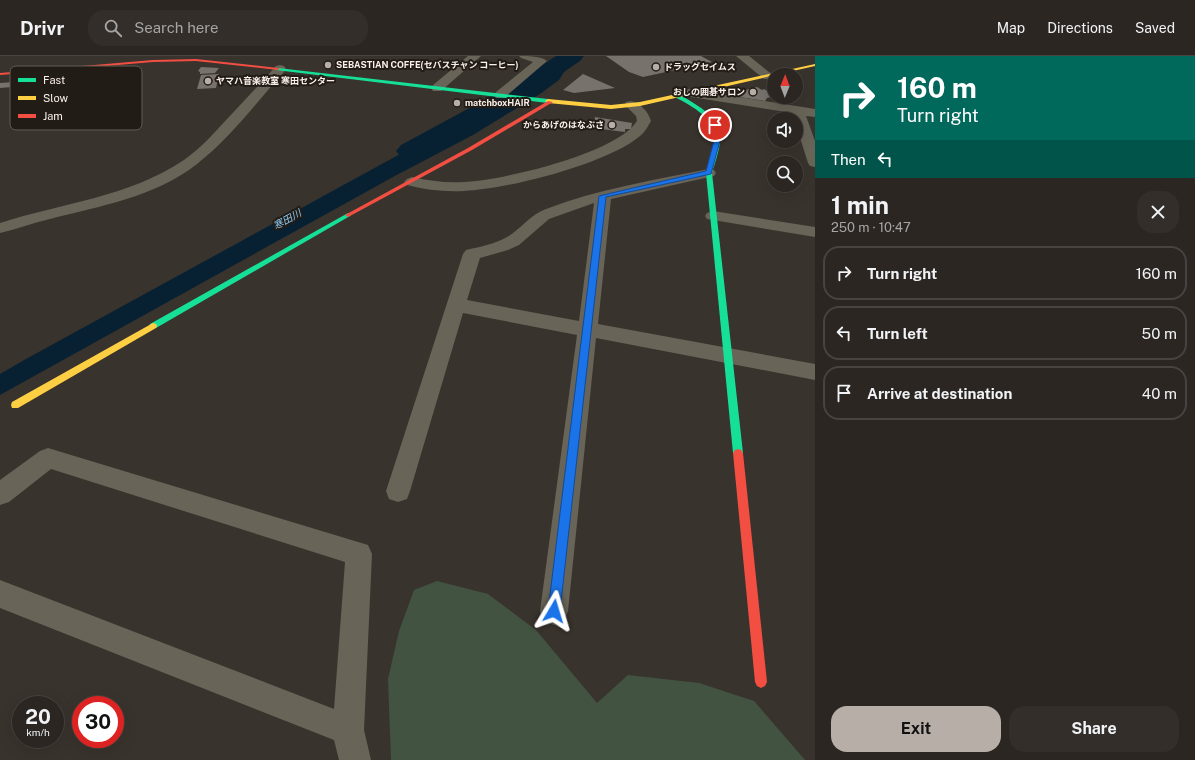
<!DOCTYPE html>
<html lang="en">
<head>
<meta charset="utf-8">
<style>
	:root { --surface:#2b2622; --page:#332e2a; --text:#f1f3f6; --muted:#a6a5a5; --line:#474340; --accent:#b6aea7 }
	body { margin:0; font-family:"Public Sans","Noto Sans JP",sans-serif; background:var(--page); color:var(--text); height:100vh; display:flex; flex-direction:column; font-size:15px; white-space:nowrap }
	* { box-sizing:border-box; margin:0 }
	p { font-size:13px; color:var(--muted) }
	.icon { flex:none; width:22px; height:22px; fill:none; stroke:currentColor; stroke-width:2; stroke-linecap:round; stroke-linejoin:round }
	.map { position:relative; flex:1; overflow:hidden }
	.sheet { display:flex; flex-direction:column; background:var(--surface); width:380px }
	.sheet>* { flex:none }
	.guide { background:#00695c; color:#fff; overflow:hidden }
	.needle { width:26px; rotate:1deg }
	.controls { position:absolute; left:767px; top:12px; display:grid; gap:8px }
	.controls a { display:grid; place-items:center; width:36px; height:36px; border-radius:50%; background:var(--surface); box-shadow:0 4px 16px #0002,0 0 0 1px var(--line); font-size:20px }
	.speed { position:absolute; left:12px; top:640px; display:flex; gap:8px; font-size:20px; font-weight:700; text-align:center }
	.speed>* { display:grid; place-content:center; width:52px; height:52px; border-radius:50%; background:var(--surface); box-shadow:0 4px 16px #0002,0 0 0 1px var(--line); line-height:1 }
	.speed small { font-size:10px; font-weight:400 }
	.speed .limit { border:6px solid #d22; background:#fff; color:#111 }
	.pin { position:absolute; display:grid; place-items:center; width:34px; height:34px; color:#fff; margin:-17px; border:2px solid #fff; border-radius:50%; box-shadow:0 1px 4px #0007 }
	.me { position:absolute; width:44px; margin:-22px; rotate:7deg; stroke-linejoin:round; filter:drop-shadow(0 0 3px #0008) }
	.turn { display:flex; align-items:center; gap:14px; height:84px; padding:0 16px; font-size:18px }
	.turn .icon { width:52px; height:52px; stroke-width:2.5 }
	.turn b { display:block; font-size:28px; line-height:34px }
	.then { display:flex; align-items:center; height:38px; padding:0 16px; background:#0003; gap:8px; font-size:15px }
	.round { display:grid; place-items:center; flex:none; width:42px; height:42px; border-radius:16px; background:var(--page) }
	.summary { display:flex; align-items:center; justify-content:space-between; height:68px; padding:0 16px }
	h1 { font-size:24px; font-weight:700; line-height:30px }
	.action { display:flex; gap:8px; margin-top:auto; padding:8px 16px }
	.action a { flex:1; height:46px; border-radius:16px; background:var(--accent); color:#111; font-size:16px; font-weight:700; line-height:46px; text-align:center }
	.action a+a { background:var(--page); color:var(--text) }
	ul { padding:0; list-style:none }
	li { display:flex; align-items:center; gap:12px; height:54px; margin:0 8px 6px; padding:0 8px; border:2px solid var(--line); border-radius:16px }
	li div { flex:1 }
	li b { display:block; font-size:15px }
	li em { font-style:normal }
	header { display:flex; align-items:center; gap:24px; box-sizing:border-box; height:56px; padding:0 20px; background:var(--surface); border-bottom:1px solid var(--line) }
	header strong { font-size:19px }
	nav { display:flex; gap:22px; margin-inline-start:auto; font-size:14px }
	.search { width:280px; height:36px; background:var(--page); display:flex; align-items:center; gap:10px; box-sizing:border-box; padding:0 14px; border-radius:16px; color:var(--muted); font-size:15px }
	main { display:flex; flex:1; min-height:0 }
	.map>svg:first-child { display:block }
	.green { fill:#425342 }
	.water { fill:#082132 }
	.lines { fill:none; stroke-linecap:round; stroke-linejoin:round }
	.river { fill:#082132; fill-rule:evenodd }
	.building { fill:#77726c }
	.street { fill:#686458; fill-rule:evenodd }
	.fast { fill:#16e098; fill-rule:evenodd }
	.slow { fill:#ffcf43; fill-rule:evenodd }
	.jam { fill:#f24e42; fill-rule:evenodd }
	.route { fill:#1a73e8; stroke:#114b97 }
	.poi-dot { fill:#b6aea7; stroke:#221c16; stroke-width:1.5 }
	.labels { text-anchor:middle; stroke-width:4; stroke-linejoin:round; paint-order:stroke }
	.far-poi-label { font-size:9px; font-weight:bold; fill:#f9f0e9; stroke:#221c16; text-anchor:start }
	.far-water-label { font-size:10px; font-style:italic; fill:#8ecdfa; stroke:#221c16 }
	.key { fill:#221c16; stroke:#625c55; stroke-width:1 }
	.key-label { font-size:11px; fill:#f9f0e9 }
</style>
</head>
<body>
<header>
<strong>Drivr</strong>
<div class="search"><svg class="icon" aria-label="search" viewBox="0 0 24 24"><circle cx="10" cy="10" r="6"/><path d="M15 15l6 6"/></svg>Search here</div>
<nav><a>Map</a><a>Directions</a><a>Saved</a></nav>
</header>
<main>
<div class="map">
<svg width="815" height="704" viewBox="0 0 815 704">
	<rect width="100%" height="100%" fill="#39332d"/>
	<!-- green -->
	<polygon class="green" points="437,525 488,538 536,574 597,647 628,619 699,627 754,645 805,704 391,704 388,623 399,575 414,534"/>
	<!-- water -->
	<polygon class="water" points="572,0 579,1 578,4 566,13 559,24 540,38 473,79 393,121 0,339 0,318 26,303 411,92 502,47 536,27 542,26 553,20 572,3"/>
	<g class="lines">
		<!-- river -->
		<polygon class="river" points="556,0 584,0 580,5 530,39 421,101 411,104 401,101 396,95 401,89 512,29"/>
	</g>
	<!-- building -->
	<g class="building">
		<polygon points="606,0 701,0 712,6 643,21 629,16"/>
		<polygon points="201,11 219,12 215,17 200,18 200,16 198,15"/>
		<polygon points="219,18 216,32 197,33 201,19"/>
		<polygon points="583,18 615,32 574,37 563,34"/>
		<polygon points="17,23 25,23 24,24 26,24 23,30 0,32 0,27 14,26"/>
		<polygon points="757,31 762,34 764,33 774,39 774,40 767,42 765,45 727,39"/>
		<polygon points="595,61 632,67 631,73 625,73 625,76 593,72"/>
	</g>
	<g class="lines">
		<!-- street -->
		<g class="street">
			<polygon points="468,0 481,0 441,35 433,35 431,32 433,29"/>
			<path d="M519,0C528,0 541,0 547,5L504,42H496L494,39L496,36L533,6L521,2Z"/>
			<polygon points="736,0 749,0 774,20 772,23 764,23"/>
			<path d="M280,9L284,10L286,13L284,16C256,47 230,82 197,108C155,141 100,150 50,163C33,167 17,173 0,177V167C62,147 129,141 184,104C201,92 214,77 228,62C244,45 260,28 276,10Z"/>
			<polygon points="689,33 815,53 815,61 806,60 815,85 815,111 810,110 808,107 796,69 796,63 794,63 792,57 685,40 683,37 685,34"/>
			<path d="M631,45C641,48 648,55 651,65C648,70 645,76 640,80C607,108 508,133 464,135C444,136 426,134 407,129L404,126L407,123L412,121C429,125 446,127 464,126C503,124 616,98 637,65L636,60L625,49L626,46Z"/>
			<path d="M709,113L714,114L716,117L714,120L611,143L598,268L815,308V324L596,282L568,555L564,565L554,569L544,565L540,555L577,279L463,257L410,435L407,443L398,446L389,443L386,435L463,198L466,194C479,191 495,188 507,181C521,173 530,159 546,153C598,133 654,124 709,113ZM594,147L579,265L467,244L480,202L508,194L519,189L549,163Z"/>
			<polygon points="713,155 815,171 815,181 707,163 705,160 707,157"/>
			<polygon points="48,392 368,489 372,498 364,674 371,704 339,704 334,684 0,552 0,524 334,653 345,506 51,413 9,446 0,449 0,424 40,395"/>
		</g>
		<!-- fast -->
		<g class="fast">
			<polygon points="278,12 548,43 551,45 548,47 276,14 276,13"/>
			<path d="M675,39C682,39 689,44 695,48C729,69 722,84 712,117L743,397L741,400L738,401L735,400L733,397L706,117C709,108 713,99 714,90C719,64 695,52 675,41Z"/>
			<polygon points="348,157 351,159 350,160 156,272 150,272 149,270 150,268"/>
		</g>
		<!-- slow -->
		<g class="slow">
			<polygon points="815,8 815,10 640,50 611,53 548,47 545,45 548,43 611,49 640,46"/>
			<polygon points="153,267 156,268 157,270 156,272 18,352 12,352 11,349 12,346"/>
		</g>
		<!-- jam -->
		<g class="jam">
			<polygon points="196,3 278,12 280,13 278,14 196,5 153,6 0,19 0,17 153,4"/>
			<polygon points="548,45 553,46 472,94 350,160 348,161 345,159 468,92"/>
			<polygon points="738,393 741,394 743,397 767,626 765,630 761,632 757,630 755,626 733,397 735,394"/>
		</g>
	</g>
	<!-- route -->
	<polygon class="route" points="713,68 718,69 721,81 711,118 606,141 560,555 558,559 554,561 550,559 548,555 599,140 706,115 715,81"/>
	<!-- markers -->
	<g class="poi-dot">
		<circle cx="328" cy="9" r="4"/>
		<circle cx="656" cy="11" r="4"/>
		<circle cx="208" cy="25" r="4"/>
		<circle cx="753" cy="36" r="4"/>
		<circle cx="457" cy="47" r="4"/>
		<circle cx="612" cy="69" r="4"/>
	</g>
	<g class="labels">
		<!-- far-poi labels -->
		<g class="far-poi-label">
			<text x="336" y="12">SEBASTIAN COFFE(セバスチャン コーヒー)</text>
			<text x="664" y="14">ドラッグセイムス</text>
			<text x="216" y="28">ヤマハ音楽教室 寒田センター</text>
			<text x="745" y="39" text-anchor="end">おしの囲碁サロン</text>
			<text x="465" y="50">matchboxHAIR</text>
			<text x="604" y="72" text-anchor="end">からあげのはなぶさ</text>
		</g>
		<!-- far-water labels -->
		<g class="far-water-label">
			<text transform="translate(287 163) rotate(-29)" y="4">寒田川</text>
		</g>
	</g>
	<!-- legend -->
	<rect x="10" y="10" width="132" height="64" rx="6" class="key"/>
	<rect x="18" y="22" width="18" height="4" fill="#16e098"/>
	<rect x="18" y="40" width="18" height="4" fill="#ffcf43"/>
	<rect x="18" y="58" width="18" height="4" fill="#f24e42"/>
	<g class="key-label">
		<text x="43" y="28">Fast</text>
		<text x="43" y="46">Slow</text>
		<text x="43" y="64">Jam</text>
	</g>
</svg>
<div class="controls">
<a><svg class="needle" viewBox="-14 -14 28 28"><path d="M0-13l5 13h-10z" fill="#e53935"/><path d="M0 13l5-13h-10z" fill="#a6a5a5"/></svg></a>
<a><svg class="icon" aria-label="sound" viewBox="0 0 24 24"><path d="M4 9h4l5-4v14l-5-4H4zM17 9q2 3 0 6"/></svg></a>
<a><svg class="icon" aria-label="search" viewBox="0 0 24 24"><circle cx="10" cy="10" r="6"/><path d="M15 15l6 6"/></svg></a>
</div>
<div class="speed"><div>20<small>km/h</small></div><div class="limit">30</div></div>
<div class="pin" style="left:715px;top:69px;background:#d93025"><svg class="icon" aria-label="arrive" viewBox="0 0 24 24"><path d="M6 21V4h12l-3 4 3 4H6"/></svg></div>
<svg class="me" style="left:554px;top:555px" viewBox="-20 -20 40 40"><path d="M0-17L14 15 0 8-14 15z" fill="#1a73e8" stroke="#fff" stroke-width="4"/></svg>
</div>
<section class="sheet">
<div class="guide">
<div class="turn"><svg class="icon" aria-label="right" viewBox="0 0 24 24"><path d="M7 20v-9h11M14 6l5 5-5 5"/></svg><div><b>160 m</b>Turn right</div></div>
<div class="then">Then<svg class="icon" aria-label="left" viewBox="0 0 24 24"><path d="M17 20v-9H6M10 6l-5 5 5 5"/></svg></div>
</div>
<div class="summary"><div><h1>1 min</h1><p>250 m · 10:47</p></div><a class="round"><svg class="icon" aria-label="close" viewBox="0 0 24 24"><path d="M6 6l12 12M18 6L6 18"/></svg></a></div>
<ul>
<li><svg class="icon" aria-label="right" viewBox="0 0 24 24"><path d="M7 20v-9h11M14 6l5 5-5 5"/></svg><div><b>Turn right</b></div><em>160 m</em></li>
<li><svg class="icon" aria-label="left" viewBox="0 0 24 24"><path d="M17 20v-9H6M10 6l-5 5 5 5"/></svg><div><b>Turn left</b></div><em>50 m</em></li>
<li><svg class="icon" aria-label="arrive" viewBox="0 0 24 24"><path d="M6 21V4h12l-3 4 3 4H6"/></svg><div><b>Arrive at destination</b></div><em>40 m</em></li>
</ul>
<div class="action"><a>Exit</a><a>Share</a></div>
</section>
</main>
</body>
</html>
